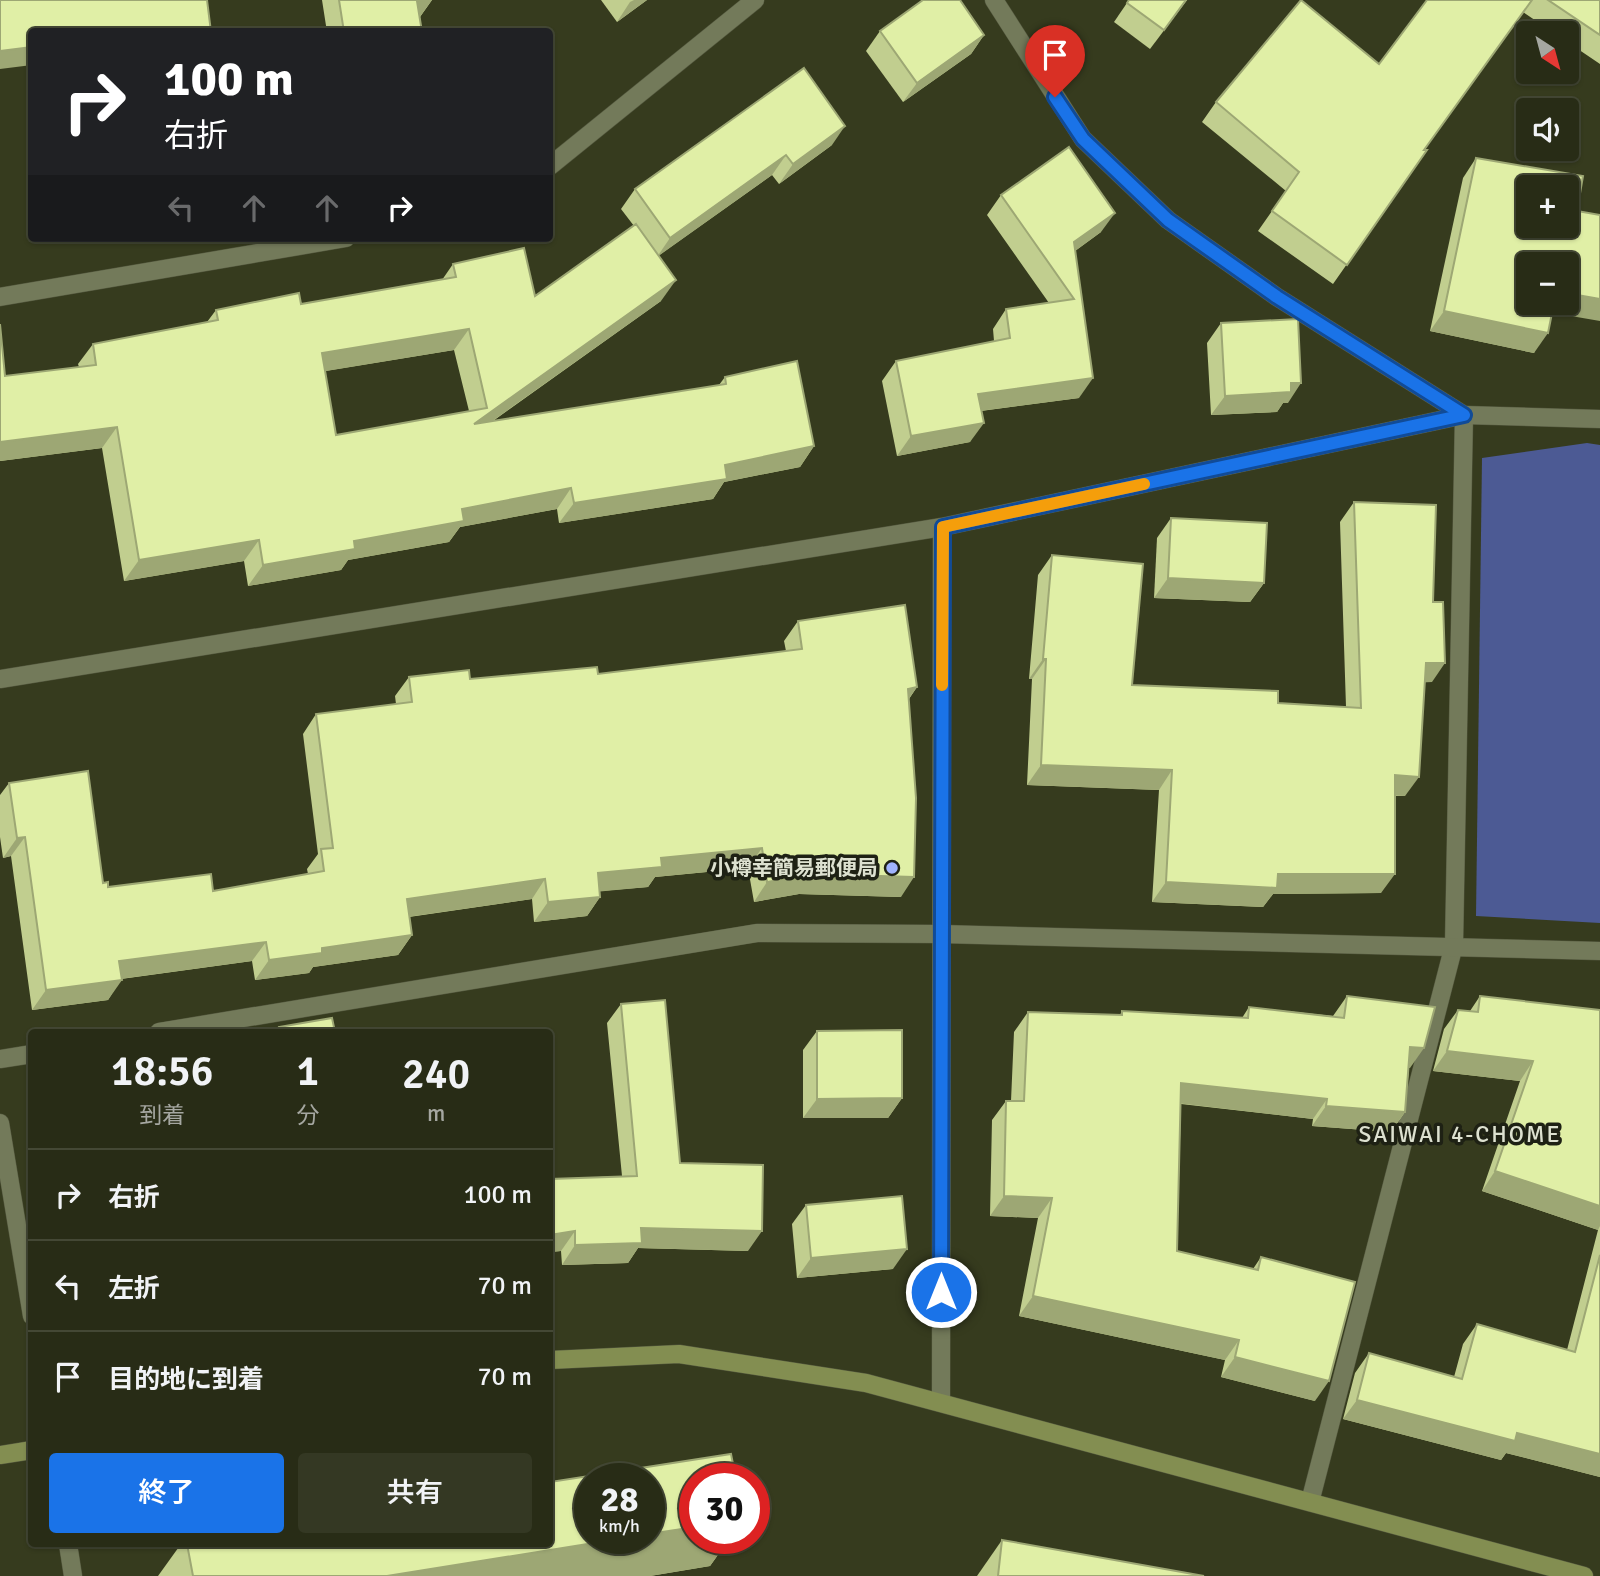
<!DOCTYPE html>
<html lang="ja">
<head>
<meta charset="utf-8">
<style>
	:root { --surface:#282c16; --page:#343823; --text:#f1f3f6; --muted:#a5a7a1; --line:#444835; --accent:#1a73e8 }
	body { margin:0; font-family:Signika,"Noto Sans JP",sans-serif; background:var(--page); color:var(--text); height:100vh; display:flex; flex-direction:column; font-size:26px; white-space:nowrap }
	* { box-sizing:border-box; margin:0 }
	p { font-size:23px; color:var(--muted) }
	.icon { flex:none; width:38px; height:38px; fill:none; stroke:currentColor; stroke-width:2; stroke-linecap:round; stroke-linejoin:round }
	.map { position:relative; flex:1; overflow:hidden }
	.drawer { position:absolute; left:28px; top:1029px; width:525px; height:518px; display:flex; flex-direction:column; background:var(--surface); border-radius:7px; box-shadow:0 2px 5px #0004,0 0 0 2px var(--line) }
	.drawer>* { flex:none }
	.banner { position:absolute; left:28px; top:28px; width:525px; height:214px; border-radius:7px; box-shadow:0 2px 5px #0004,0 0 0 2px var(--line); background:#202124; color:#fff; overflow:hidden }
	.needle { width:46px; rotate:144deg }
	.buttons { position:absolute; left:1516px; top:21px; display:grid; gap:14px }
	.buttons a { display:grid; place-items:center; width:63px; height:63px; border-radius:7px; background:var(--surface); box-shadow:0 2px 5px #0004,0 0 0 2px var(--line); font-size:35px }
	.speed { position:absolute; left:574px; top:1463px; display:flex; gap:14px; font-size:35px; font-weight:700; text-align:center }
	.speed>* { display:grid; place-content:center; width:91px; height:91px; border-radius:50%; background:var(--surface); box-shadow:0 2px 5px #0004,0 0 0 2px var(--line); line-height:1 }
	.speed small { font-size:18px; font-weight:400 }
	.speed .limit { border:10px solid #d22; background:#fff; color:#111 }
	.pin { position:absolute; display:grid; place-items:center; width:60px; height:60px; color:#fff; margin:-72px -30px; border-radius:50% 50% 50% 0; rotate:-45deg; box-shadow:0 0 7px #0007 }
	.pin .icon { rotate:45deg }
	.me { position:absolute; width:77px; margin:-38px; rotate:0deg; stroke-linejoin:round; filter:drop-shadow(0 0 5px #0008) }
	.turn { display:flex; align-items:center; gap:24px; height:147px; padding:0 21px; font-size:32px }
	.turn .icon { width:91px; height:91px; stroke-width:2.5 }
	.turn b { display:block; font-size:49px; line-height:60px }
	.lanes { display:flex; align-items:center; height:66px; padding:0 21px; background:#0003; justify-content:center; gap:35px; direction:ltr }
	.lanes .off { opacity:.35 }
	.eta { display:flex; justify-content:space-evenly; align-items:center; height:119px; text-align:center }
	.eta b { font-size:42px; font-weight:600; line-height:49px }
	.primary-button { display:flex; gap:14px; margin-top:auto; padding:14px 21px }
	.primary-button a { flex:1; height:80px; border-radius:7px; background:var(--accent); color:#fff; font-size:28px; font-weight:600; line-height:80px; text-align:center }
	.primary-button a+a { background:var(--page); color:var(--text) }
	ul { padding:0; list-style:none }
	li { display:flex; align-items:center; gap:21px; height:91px; padding:0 21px; border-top:2px solid var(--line) }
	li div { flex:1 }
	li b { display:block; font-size:26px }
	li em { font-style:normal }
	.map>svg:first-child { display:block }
	.park { fill:#4c5a94 }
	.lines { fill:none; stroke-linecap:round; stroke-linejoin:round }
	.street-casing { stroke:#53573e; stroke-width:19 }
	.secondary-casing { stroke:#53573e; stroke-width:19 }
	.street { stroke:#737a5a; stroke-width:18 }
	.secondary { stroke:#838e51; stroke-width:18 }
	.wall { fill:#c1ce8f; fill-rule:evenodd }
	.shaded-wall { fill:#9da774 }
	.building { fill:#e0efa6; stroke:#9da774; stroke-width:2; fill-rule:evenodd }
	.route-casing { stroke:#114b97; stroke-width:18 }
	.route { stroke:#1a73e8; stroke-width:12 }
	.slow { stroke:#f59e0b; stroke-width:12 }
	.poi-dot { fill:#a0b3fd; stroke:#1e2114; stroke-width:2.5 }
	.labels { text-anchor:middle; stroke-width:7; stroke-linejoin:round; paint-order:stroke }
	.poi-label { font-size:21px; font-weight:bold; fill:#dde1d0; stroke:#1e2114; text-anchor:end }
	.neighbourhood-label { font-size:23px; letter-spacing:2px; fill:#dde1d0; stroke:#1e2114 }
</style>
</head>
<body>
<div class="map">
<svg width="1600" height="1576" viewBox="0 0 1600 1576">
	<rect width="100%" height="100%" fill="#363b1e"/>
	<!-- park -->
	<polygon class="park" points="1587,443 1600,445 1600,923 1476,916 1482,458"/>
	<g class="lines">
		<!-- street casing -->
		<g class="street-casing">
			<g id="street">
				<polyline points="994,0 1083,139 1168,220 1277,297 1464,415 1454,945 1310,1502"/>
				<polyline points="550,166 755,0"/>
				<polyline points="0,297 346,238"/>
				<polyline points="0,679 942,527 1464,415 1600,419"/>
				<polyline points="159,1032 757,933 941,934 1600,951"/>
				<polyline points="0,1059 32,1054"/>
				<polyline points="0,1123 32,1316"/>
				<polyline points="941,1402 942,527"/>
				<polyline points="68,1544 73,1576"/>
			</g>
		</g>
		<!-- secondary casing -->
		<g class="secondary-casing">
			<g id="secondary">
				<polyline points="550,1360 679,1354 866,1383 1584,1576"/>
				<polyline points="0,1455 32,1450"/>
			</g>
		</g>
		<!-- street -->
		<use href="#street" class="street"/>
		<!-- secondary -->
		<use href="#secondary" class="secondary"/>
	</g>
	<!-- wall -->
	<g class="wall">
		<polygon points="322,0 432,0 420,17 422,32 327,32"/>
		<polygon points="601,0 647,0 617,22"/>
		<polygon points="1129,0 1187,0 1150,49 1114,22"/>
		<polygon points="1427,0 1600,0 1600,64 1566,41 1566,33 1554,33 1523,12 1424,150 1427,150 1333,284 1258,231 1286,191 1202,122 1216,102 1379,64"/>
		<polygon points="880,31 984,35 971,54 903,102 866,51"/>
		<path d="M832,145L779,184L772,175L658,256L661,301L493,421L719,385L725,377L814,446L800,467L724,482L713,499L559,523L557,509L460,527L449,542L348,560L341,570L248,586L244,561L124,581L102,448L0,461V324L5,376L79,367L78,364L93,344L207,322L216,310L301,304L442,280L453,264L535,296L634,226L621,209L635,189ZM454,350L469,411L336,435L325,371Z"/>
		<polygon points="1476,158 1577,211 1552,312 1534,353 1430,331 1463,178"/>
		<polygon points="1001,195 1101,232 1075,251 1079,398 981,411 970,442 897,456 882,381 896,361 994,341 993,329 1006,309 1049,303 987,215"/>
		<polygon points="1221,323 1288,403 1283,403 1277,412 1211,415 1207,343"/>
		<polygon points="1354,502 1432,682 1424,682 1405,796 1395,796 1381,893 1273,894 1263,907 1152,902 1159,790 1027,785 1032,679 1029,679 1038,575 1052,555 1132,685 1278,703 1346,707 1340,522"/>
		<polygon points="1171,518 1264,583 1250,602 1154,598 1157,538"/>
		<polygon points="798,621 917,687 909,699 901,897 799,894 754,902 748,868 655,877 648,887 600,891 600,897 587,916 534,922 532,899 409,917 412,935 398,955 313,967 309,973 255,980 252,961 121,979 108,1000 32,1010 11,856 3,858 0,837 0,795 9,783 103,883 108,887 213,891 308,874 307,869 318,854 303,734 316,714 396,704 395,696 409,677 470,679 598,674 786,651 784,641"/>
		<polygon points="1347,996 1410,1068 1409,1068 1405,1112 1391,1132 1312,1126 1313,1119 1181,1104 1177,1251 1253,1269 1261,1257 1315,1401 1221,1377 1225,1360 1019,1316 1038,1218 990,1216 992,1120 1006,1101 1011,1101 1014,1032 1028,1012 1120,1015 1122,1011 1242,1018 1249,1007 1333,1016"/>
		<polygon points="1480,996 1600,1010 1600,1477 1506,1453 1501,1460 1343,1419 1355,1373 1369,1353 1454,1377 1463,1344 1477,1324 1567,1350 1598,1230 1482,1191 1520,1081 1433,1071 1444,1029 1458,1010 1470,1011"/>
		<polygon points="621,1004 680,1163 748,1251 638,1248 628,1263 562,1265 561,1251 550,1252 550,1179 622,1176 607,1023"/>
		<polygon points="817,1031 902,1098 888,1118 803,1118 803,1050"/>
		<polygon points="32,1083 32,1122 26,1091"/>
		<polygon points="806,1205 893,1269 797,1278 792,1224"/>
		<polygon points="695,1538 730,1538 710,1566 650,1576 158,1576 181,1544 550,1544"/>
		<polygon points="1002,1540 1204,1576 977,1576"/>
	</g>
	<!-- shaded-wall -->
	<g class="shaded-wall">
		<polygon points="425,0 432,0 419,18 417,1"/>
		<polygon points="634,0 647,0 617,22 630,2"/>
		<polygon points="984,35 971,54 903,102 917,83"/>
		<polygon points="32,47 32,65 0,69 0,51"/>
		<polygon points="845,126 832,145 779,184 793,164"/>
		<polygon points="786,155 772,175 657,257 670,238"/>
		<polygon points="1115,213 1101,232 1060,262 1074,242"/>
		<polygon points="676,280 661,301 460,444 474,424"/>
		<polygon points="1566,293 1600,299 1600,321 1542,311 1548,303 1566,303"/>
		<polygon points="1444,311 1548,333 1534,353 1430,331"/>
		<polygon points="469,329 454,350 308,374 322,353"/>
		<polygon points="1093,378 1079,398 964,413 978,394"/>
		<polygon points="1291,383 1301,383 1288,403 1283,403 1277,412 1211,415 1225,396"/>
		<polygon points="984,423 970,442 897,456 911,436"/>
		<polygon points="117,427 102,448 0,461 0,442"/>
		<polygon points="814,446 800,467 724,482 713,499 559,523 574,503 725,465"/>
		<polygon points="571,488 557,509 460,527 449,542 348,560 341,570 248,586 263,565 462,509"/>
		<polygon points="259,540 244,561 124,581 139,560"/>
		<polygon points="1168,578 1264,583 1250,602 1154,598"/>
		<polygon points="1043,659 1046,659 1032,679 1029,679"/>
		<polygon points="1426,663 1445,663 1432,682 1412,683"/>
		<polygon points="917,687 903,707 908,689"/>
		<polygon points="1041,765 1172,770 1159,790 1027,785"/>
		<polygon points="1395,775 1419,777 1405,796 1381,795"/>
		<polygon points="25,837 11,856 3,858 17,838"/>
		<polygon points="762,848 748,868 655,877 648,887 584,893 598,873 661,858"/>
		<polygon points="813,874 914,877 901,897 799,894 754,902 767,882"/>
		<polygon points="1278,874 1395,874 1381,893 1273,894 1263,907 1152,902 1166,882"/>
		<polygon points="545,879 532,899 393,919 407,899"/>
		<polygon points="600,897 587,916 534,922 548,902"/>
		<polygon points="412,935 398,955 313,967 309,973 255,980 269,960 322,948"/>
		<polygon points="266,942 252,961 105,981 119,961"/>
		<polygon points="122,980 108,1000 32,1010 46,990"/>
		<polygon points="1410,1047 1424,1048 1410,1068 1397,1066"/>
		<polygon points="1447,1051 1533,1061 1520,1081 1433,1071"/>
		<polygon points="1181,1083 1327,1099 1313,1119 1168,1102"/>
		<polygon points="902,1098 888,1118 803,1118 817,1099"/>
		<polygon points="1326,1106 1405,1112 1391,1132 1312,1126"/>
		<polygon points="1495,1171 1600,1206 1600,1226 1598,1230 1482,1191"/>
		<polygon points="1004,1196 1052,1198 1038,1218 990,1216"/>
		<polygon points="641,1228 762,1231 748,1251 638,1248 628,1263 562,1265 575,1245"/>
		<polygon points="575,1231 561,1251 550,1252 550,1235"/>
		<polygon points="907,1249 893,1269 797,1278 811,1258"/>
		<polygon points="1033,1296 1239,1340 1225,1360 1019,1316"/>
		<polygon points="1235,1357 1329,1381 1315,1401 1221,1377"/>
		<polygon points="1357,1400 1517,1433 1600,1454 1600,1477 1506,1453 1501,1460 1343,1419"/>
		<polygon points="695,1527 695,1538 730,1538 710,1566 650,1576 387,1576 625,1538 649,1538 649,1534"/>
	</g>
	<!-- building -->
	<g class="building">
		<polygon points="0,0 207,0 211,32 32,32 32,47 0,51"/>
		<polygon points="339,0 425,0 417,1 422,32 344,32"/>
		<polygon points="923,0 960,0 984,35 917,83 880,31"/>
		<polygon points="1129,0 1186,0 1164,30 1127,3"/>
		<polygon points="1301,0 1379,64 1427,0 1532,0 1424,150 1427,150 1347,265 1272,211 1299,172 1216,102"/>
		<polygon points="1548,0 1600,0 1600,35"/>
		<polygon points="804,68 845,126 793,164 786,155 670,238 635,189"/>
		<polygon points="1069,147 1115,213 1074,242 1093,378 978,394 984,423 911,436 896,361 1010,338 1006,309 1074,299 1001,195"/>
		<path d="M1476,158L1583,176L1577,211L1600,215V299L1566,293V264H1528V303H1554L1548,333L1444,311ZM1528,187H1566V226H1528Z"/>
		<path d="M636,224L676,280L474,424L726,384L725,377L797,361L814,446L725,465L727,479L574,503L571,488L462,509L464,521L354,541L355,549L263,565L259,540L139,560L117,427L0,442V324L5,376L96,365L93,344L218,320L216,310L299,293L301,304L456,277L453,264L524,248L535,296ZM469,329L487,408L336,435L322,353Z"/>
		<polygon points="1298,319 1301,383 1291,383 1291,392 1225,396 1221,323"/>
		<polygon points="1354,502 1436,505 1433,602 1443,602 1445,663 1426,663 1419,777 1395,775 1395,874 1278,874 1277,888 1166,882 1172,770 1041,765 1046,659 1043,659 1052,555 1143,564 1132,685 1278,691 1278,703 1361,708"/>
		<polygon points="1171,518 1267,523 1264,583 1168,578"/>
		<polygon points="905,605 917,687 908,689 916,798 914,877 813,874 767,882 762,848 661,858 662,867 598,873 600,897 548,902 545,879 407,899 412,935 322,948 322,953 269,960 266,942 119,961 122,980 46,990 25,837 17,838 9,783 88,771 103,883 108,882 108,887 211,874 213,891 324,871 321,849 333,848 316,714 412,702 409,677 469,670 470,679 597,667 598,674 802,649 798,621"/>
		<polygon points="1347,996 1435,1007 1424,1048 1410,1047 1405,1112 1326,1106 1327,1099 1181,1083 1177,1251 1258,1270 1261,1257 1355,1282 1329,1381 1235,1357 1239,1340 1033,1296 1052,1198 1004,1196 1006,1101 1024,1101 1028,1012 1122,1015 1122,1011 1248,1018 1249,1007 1344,1018"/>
		<polygon points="1480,996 1600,1010 1600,1206 1495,1171 1533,1061 1447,1051 1458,1010 1478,1012"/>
		<polygon points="665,1000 680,1163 763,1165 762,1231 641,1228 642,1243 575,1245 575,1231 550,1235 550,1179 637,1176 621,1004"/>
		<polygon points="332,1018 335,1032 280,1032 279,1027"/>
		<polygon points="902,1030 902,1098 817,1099 817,1031"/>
		<polygon points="902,1196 907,1249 811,1258 806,1205"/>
		<polygon points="1600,1255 1600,1454 1517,1433 1515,1441 1357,1400 1369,1353 1462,1379 1477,1324 1575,1352"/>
		<polygon points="731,1454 736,1479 695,1479 695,1527 649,1534 649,1479 590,1479 590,1538 625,1538 387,1576 193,1576 187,1544 550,1544 550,1482"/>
		<polygon points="1002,1540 1204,1576 998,1576"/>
	</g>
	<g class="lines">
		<!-- route casing -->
		<g class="route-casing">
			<polyline id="route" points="941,1292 943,527 1464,415 1277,297 1168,220 1083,139 1055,97"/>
		</g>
		<!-- route -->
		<use href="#route" class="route"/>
		<!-- slow -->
		<polyline class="slow" points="942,685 943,527 1144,484"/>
	</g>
	<!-- markers -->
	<circle class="poi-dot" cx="892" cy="868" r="7"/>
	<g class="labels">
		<!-- poi labels -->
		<g class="poi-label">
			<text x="878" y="875">小樽幸簡易郵便局</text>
		</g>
		<!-- neighbourhood labels -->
		<g class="neighbourhood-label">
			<text x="1460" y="1142">SAIWAI 4-CHOME</text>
		</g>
	</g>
</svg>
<div class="buttons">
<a><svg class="needle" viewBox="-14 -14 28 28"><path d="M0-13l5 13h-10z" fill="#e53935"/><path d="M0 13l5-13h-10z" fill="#a5a7a1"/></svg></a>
<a><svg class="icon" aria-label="sound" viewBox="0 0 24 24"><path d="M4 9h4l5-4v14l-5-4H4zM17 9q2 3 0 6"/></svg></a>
<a>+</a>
<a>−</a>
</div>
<div class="speed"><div>28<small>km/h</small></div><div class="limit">30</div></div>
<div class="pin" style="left:1055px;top:97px;background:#d93025"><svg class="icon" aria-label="arrive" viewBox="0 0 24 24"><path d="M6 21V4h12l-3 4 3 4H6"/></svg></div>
<svg class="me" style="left:941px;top:1292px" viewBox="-20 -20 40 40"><circle r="17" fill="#1a73e8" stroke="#fff" stroke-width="3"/><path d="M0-11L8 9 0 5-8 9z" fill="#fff"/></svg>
<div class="banner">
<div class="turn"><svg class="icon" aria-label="right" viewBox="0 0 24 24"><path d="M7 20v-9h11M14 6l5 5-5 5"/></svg><div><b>100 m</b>右折</div></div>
<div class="lanes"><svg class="icon off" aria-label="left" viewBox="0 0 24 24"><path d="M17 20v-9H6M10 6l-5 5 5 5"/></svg><svg class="icon off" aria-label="ahead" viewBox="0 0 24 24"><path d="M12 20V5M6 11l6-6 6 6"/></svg><svg class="icon off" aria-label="ahead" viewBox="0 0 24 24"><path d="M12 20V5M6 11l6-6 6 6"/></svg><svg class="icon" aria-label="right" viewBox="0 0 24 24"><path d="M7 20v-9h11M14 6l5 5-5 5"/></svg></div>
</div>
<section class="drawer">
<div class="eta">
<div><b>18:56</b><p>到着</p></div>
<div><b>1</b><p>分</p></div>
<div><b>240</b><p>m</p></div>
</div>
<ul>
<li><svg class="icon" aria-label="right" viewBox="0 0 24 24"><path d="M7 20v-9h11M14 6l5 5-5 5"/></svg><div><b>右折</b></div><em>100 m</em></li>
<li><svg class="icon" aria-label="left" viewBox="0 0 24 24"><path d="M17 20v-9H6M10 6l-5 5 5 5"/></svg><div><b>左折</b></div><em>70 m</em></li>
<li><svg class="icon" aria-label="arrive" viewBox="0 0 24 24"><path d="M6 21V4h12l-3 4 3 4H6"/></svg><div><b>目的地に到着</b></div><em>70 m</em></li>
</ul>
<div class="primary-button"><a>終了</a><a>共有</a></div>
</section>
</div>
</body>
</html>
